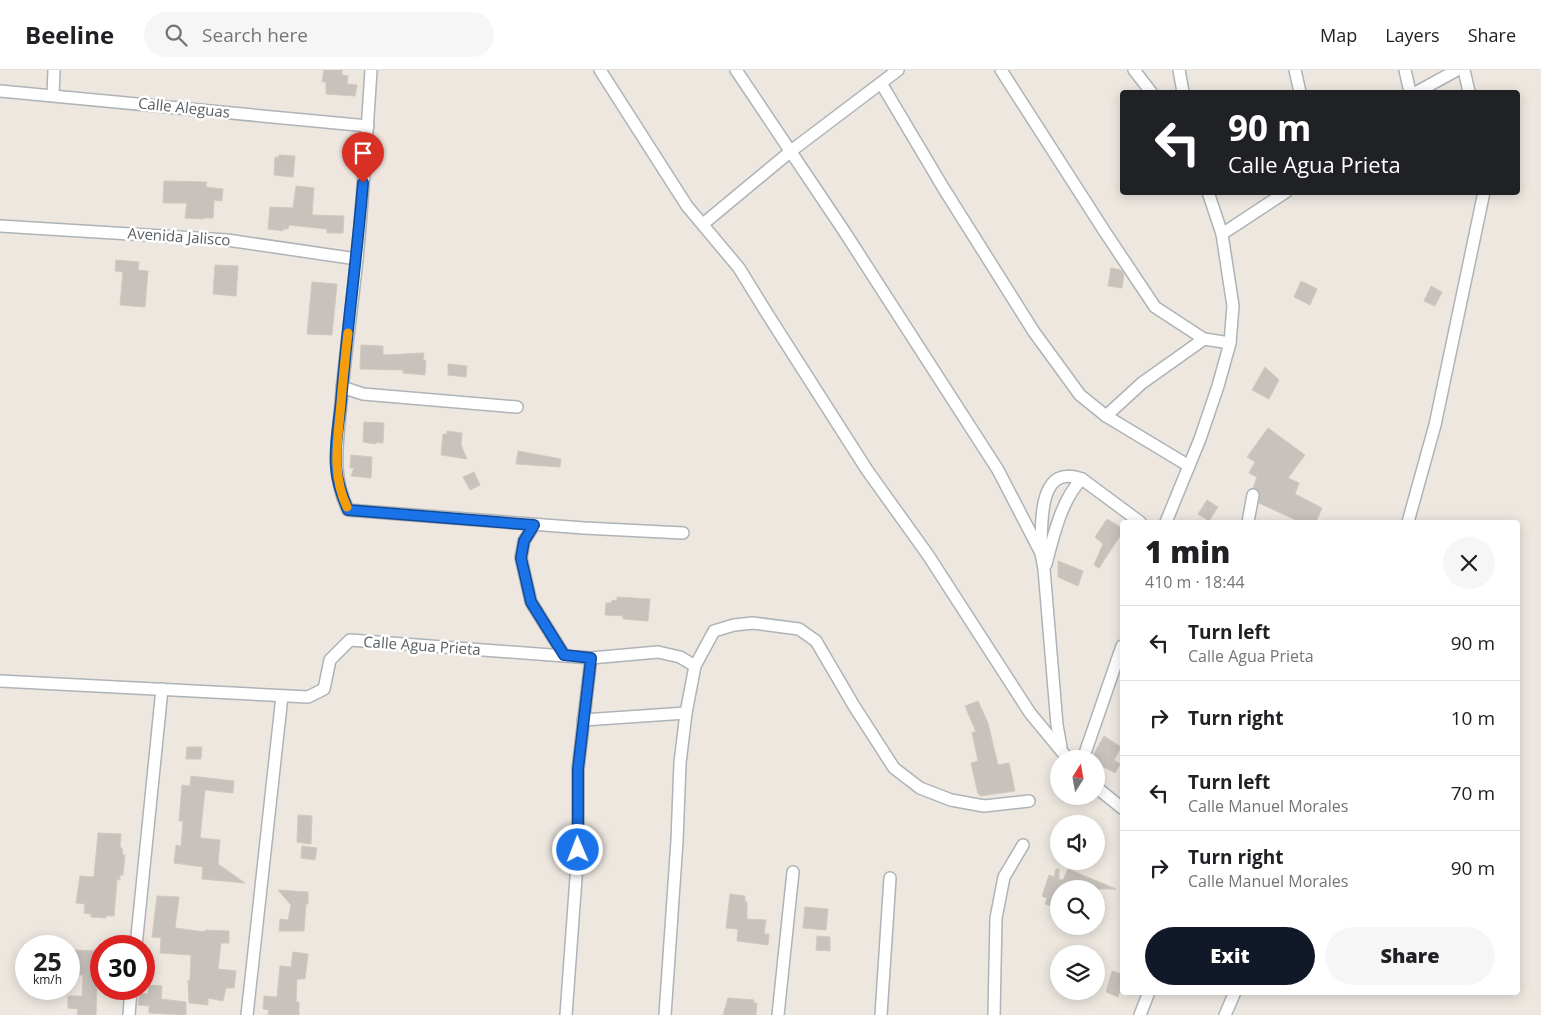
<!DOCTYPE html>
<html lang="en">
<head>
<meta charset="utf-8">
<style>
	:root { --surface:#fff; --page:#f6f6f6; --text:#202124; --muted:#757577; --line:#e0e0e0; --accent:#111827 }
	body { margin:0; font-family:"Open Sans",sans-serif; background:var(--page); color:var(--text); height:100vh; display:flex; flex-direction:column; font-size:19px; white-space:nowrap }
	* { box-sizing:border-box; margin:0 }
	p { font-size:16px; color:var(--muted) }
	.icon { flex:none; width:28px; height:28px; fill:none; stroke:currentColor; stroke-width:2; stroke-linecap:round; stroke-linejoin:round }
	.map { position:relative; flex:1; overflow:hidden }
	.sheet { position:absolute; left:1120px; top:450px; width:400px; height:475px; display:flex; flex-direction:column; background:var(--surface); border-radius:5px; box-shadow:0 2px 12px #0003 }
	.sheet>* { flex:none }
	.hud { position:absolute; left:1120px; top:20px; width:400px; height:105px; border-radius:5px; box-shadow:0 2px 12px #0003; background:#202124; color:#fff; overflow:hidden }
	.needle { width:32px; rotate:11deg }
	.tools { position:absolute; left:1050px; top:680px; display:grid; gap:10px }
	.tools a { display:grid; place-items:center; width:55px; height:55px; border-radius:50%; background:var(--surface); box-shadow:0 2px 12px #0003; font-size:25px }
	.speed { position:absolute; left:15px; top:865px; display:flex; gap:10px; font-size:25px; font-weight:700; text-align:center }
	.speed>* { display:grid; place-content:center; width:65px; height:65px; border-radius:50%; background:var(--surface); box-shadow:0 2px 12px #0003; line-height:1 }
	.speed small { font-size:12px; font-weight:400 }
	.speed .limit { border:8px solid #d22; background:#fff; color:#111 }
	.pin { position:absolute; display:grid; place-items:center; width:42px; height:42px; color:#fff; margin:-51px -21px; border-radius:50% 50% 50% 0; rotate:-45deg; box-shadow:0 0 5px #0007 }
	.pin .icon { rotate:45deg }
	.me { position:absolute; width:55px; margin:-28px; rotate:359deg; stroke-linejoin:round; filter:drop-shadow(0 0 4px #0008) }
	.turn { display:flex; align-items:center; gap:18px; height:105px; padding:0 25px; font-size:22px }
	.turn .icon { width:65px; height:65px; stroke-width:2.5 }
	.turn b { display:block; font-size:35px; line-height:42px }
	.round { display:grid; place-items:center; flex:none; width:52px; height:52px; border-radius:26px; background:var(--page) }
	.head { display:flex; align-items:center; justify-content:space-between; height:85px; padding:0 25px }
	h1 { font-size:30px; font-weight:800; line-height:38px }
	.primary-button { display:flex; gap:10px; margin-top:auto; padding:10px 25px }
	.primary-button a { flex:1; height:58px; border-radius:30px; background:var(--accent); color:#fff; font-size:20px; font-weight:800; line-height:58px; text-align:center }
	.primary-button a+a { background:var(--page); color:var(--text) }
	ul { padding:0; list-style:none }
	li { display:flex; align-items:center; gap:15px; height:75px; padding:0 25px; border-top:1px solid var(--line) }
	li div { flex:1 }
	li b { display:block; font-size:19px }
	li em { font-style:normal }
	header { display:flex; align-items:center; gap:30px; box-sizing:border-box; height:70px; padding:0 25px; background:var(--surface); border-bottom:1px solid var(--line) }
	header strong { font-size:24px }
	nav { display:flex; gap:28px; margin-inline-start:auto; font-size:18px }
	.search { width:350px; height:45px; background:var(--page); display:flex; align-items:center; gap:12px; box-sizing:border-box; padding:0 18px; border-radius:28px; color:var(--muted); font-size:19px }
	.map>svg:first-child { display:block }
	.building { fill:#c8c2bd; stroke:#d2c8be }
	.lines { fill:none; stroke-linecap:round; stroke-linejoin:round }
	.street-casing { stroke:#aeb3b7; stroke-width:14 }
	.street { stroke:#fff; stroke-width:11 }
	.route-casing { stroke:#114b97; stroke-width:12 }
	.route { stroke:#1a73e8; stroke-width:9 }
	.slow { stroke:#f59e0b; stroke-width:9 }
	.labels { text-anchor:middle; stroke-width:5; stroke-linejoin:round; paint-order:stroke }
	.street-label { font-size:15px; fill:#595e62; stroke:#fff }
</style>
</head>
<body>
<header>
<strong>Beeline</strong>
<div class="search"><svg class="icon" aria-label="search" viewBox="0 0 24 24"><circle cx="10" cy="10" r="6"/><path d="M15 15l6 6"/></svg>Search here</div>
<nav><a>Map</a><a>Layers</a><a>Share</a></nav>
</header>
<div class="map">
<svg width="1541" height="945" viewBox="0 0 1541 945">
	<rect width="100%" height="100%" fill="#ede7e0"/>
	<!-- building -->
	<g class="building">
		<polygon points="324,0 342,0 342,5 348,6 347,14 357,15 355,26 326,24 326,12 322,12"/>
		<polygon points="279,85 295,86 293,107 274,105 275,87 279,87"/>
		<polygon points="164,111 207,112 206,117 223,119 222,131 214,130 213,148 204,148 204,149 185,148 187,133 163,133"/>
		<polygon points="296,116 314,118 312,145 344,146 343,163 327,163 327,159 289,155 288,159 283,159 283,161 268,159 270,137 293,138"/>
		<polygon points="116,190 139,192 138,200 148,201 145,237 120,235 123,202 115,201"/>
		<polygon points="215,195 238,196 236,226 213,224"/>
		<polygon points="1111,198 1121,200 1124,204 1122,218 1108,216"/>
		<polygon points="1301,211 1317,219 1310,235 1294,227"/>
		<polygon points="312,212 337,214 332,265 307,264"/>
		<polygon points="1431,216 1442,222 1435,236 1424,231"/>
		<polygon points="361,275 383,276 383,285 424,283 423,290 426,291 425,305 403,303 403,300 360,299"/>
		<polygon points="448,294 467,296 466,307 448,305"/>
		<polygon points="1265,297 1279,310 1269,329 1252,320"/>
		<polygon points="364,352 384,353 383,373 376,372 376,374 363,372"/>
		<polygon points="1268,358 1305,385 1288,408 1299,413 1295,424 1322,438 1316,452 1300,452 1259,433 1260,422 1257,419 1253,418 1257,407 1249,403 1255,392 1247,387"/>
		<polygon points="447,361 462,363 461,375 467,389 441,385 443,364 447,364"/>
		<polygon points="518,381 561,389 560,397 516,394"/>
		<polygon points="351,385 372,387 371,408 351,406 354,398 350,398"/>
		<polygon points="474,402 480,415 470,420 463,407"/>
		<polygon points="1207,430 1218,437 1209,451 1198,444"/>
		<polygon points="1107,449 1122,458 1122,463 1099,498 1094,495 1103,474 1095,467"/>
		<polygon points="1058,491 1083,501 1078,516 1058,507"/>
		<polygon points="617,527 650,529 648,551 623,549 623,546 605,545 606,533 611,533 612,530 617,531"/>
		<polygon points="978,631 988,653 998,695 1009,693 1015,721 980,726 979,723 978,724 971,693 978,691 972,662 976,662 965,636"/>
		<polygon points="1104,666 1121,677 1114,690 1120,694 1115,703 1096,693 1096,689 1091,689"/>
		<polygon points="187,677 202,677 201,689 186,689"/>
		<polygon points="191,706 234,711 233,723 205,720 200,768 220,770 218,794 245,813 202,809 203,797 174,793 176,775 181,776 183,751 179,751 182,715 190,716"/>
		<polygon points="298,745 312,746 311,774 297,772"/>
		<polygon points="98,763 121,764 120,777 122,778 123,785 125,785 123,805 120,805 120,810 117,809 114,846 106,846 106,848 91,847 91,844 84,843 85,834 76,833 80,806 93,807 94,806"/>
		<polygon points="302,776 317,778 315,790 301,788"/>
		<polygon points="1056,799 1059,799 1059,809 1063,810 1068,799 1116,819 1059,819 1059,839 1045,834 1047,828 1042,826 1049,805 1054,807"/>
		<polygon points="278,820 308,822 308,834 306,834 304,861 279,861 280,849 288,850 291,835"/>
		<polygon points="730,824 745,826 745,832 747,832 747,849 766,850 764,864 769,864 768,875 737,871 738,859 726,858"/>
		<polygon points="157,826 179,827 175,858 205,862 205,860 229,861 229,873 221,873 218,899 236,901 234,918 226,918 223,931 208,928 208,935 189,933 188,910 190,911 191,885 160,883 161,868 152,867"/>
		<polygon points="805,837 828,839 826,860 803,858"/>
		<polygon points="817,866 830,867 830,881 816,880"/>
		<polygon points="72,880 98,881 96,945 77,945 78,939 68,938 68,926 82,926 83,905 69,904"/>
		<polygon points="293,882 308,884 305,909 297,909 296,932 299,932 299,945 268,945 269,940 263,939 264,926 277,927 280,896 291,897"/>
		<polygon points="1112,901 1122,904 1122,914 1118,927 1106,922"/>
		<polygon points="149,915 162,916 161,929 186,932 186,945 149,943 149,936 138,935 140,923 148,924"/>
		<polygon points="728,928 754,930 754,933 757,933 756,945 723,945"/>
	</g>
	<g class="lines">
		<!-- street casing -->
		<g class="street-casing">
			<g id="street">
				<path d="M371,0C367,63 363,126 357,189C352,237 345,285 341,332C338,373 330,402 348,440L584,458L683,463"/>
				<polyline points="600,0 687,136 739,198 768,245 867,400 928,485 1030,643 1068,689"/>
				<polyline points="736,0 844,161 998,400 1041,483 1044,499 1057,655 1061,677"/>
				<polyline points="1001,0 1105,162 1155,237 1204,269 1230,273"/>
				<polyline points="1134,0 1151,22"/>
				<polyline points="1179,0 1183,22"/>
				<polyline points="1295,0 1300,22"/>
				<polyline points="1405,0 1410,22"/>
				<polyline points="1464,0 1469,22"/>
				<polyline points="881,13 944,119 1034,262 1080,325 1106,346 1189,396"/>
				<polyline points="0,21 368,56"/>
				<polyline points="1417,22 1457,0"/>
				<polyline points="53,25 54,0"/>
				<polyline points="703,154 791,81 898,0"/>
				<polyline points="0,156 227,170 357,189"/>
				<polyline points="1222,164 1286,122"/>
				<polyline points="342,317 363,324 517,337"/>
				<polyline points="1106,346 1142,313 1204,269"/>
				<polyline points="1166,452 1200,369 1218,316 1230,273 1233,236 1222,164 1208,122"/>
				<polyline points="1248,452 1253,425"/>
				<polyline points="1408,452 1435,355 1484,122"/>
				<polyline points="534,455 524,471 521,488 531,532 564,585"/>
				<path d="M1041,482C1042,455 1037,392 1082,409L1140,452"/>
				<path d="M1046,494C1053,467 1062,428 1082,409"/>
				<polyline points="0,611 308,627 324,619 330,590 350,570 591,588 658,582 680,587 695,596"/>
				<polyline points="583,650 686,643"/>
				<polyline points="1083,689 1122,576"/>
				<polyline points="1096,717 1122,738"/>
				<polyline points="136,876 162,619"/>
				<polyline points="129,945 131,919"/>
				<polyline points="247,945 282,626"/>
				<polyline points="566,945 578,780 578,699 591,588"/>
				<polyline points="665,945 677,771 680,693 686,643 695,596 714,561 734,555 753,553 799,559 816,571 854,636 894,698 920,718 951,730 984,736 1029,731"/>
				<polyline points="778,945 793,802"/>
				<polyline points="881,945 890,808"/>
				<polyline points="994,945 996,848 1004,807 1023,775"/>
				<polyline points="1140,945 1149,922"/>
				<polyline points="1225,945 1235,922"/>
			</g>
		</g>
		<!-- street -->
		<use href="#street" class="street"/>
	</g>
	<g class="lines">
		<!-- route casing -->
		<g class="route-casing">
			<path id="route" d="M363,113C357,186 347,259 341,332C339,353 334,375 336,397C337,412 342,426 348,440L534,455L524,471L521,488L531,532L564,585L591,588L578,699V780"/>
		</g>
		<!-- route -->
		<use href="#route" class="route"/>
		<!-- slow -->
		<path class="slow" d="M347,437C331,404 338,369 341,333C343,310 345,287 348,263"/>
	</g>
	<g class="labels">
		<!-- street labels -->
		<g class="street-label">
			<text transform="translate(184 38) rotate(6)" y="5">Calle Aleguas</text>
			<text transform="translate(179 167) rotate(4)" y="5">Avenida Jalisco</text>
			<text transform="translate(422 576) rotate(4)" y="5">Calle Agua Prieta</text>
		</g>
	</g>
</svg>
<div class="tools">
<a><svg class="needle" viewBox="-14 -14 28 28"><path d="M0-13l5 13h-10z" fill="#e53935"/><path d="M0 13l5-13h-10z" fill="#757577"/></svg></a>
<a><svg class="icon" aria-label="sound" viewBox="0 0 24 24"><path d="M4 9h4l5-4v14l-5-4H4zM17 9q2 3 0 6"/></svg></a>
<a><svg class="icon" aria-label="search" viewBox="0 0 24 24"><circle cx="10" cy="10" r="6"/><path d="M15 15l6 6"/></svg></a>
<a><svg class="icon" aria-label="layers" viewBox="0 0 24 24"><path d="M12 4l9 5-9 5-9-5zM3 14l9 5 9-5"/></svg></a>
</div>
<div class="speed"><div>25<small>km/h</small></div><div class="limit">30</div></div>
<div class="pin" style="left:363px;top:113px;background:#d93025"><svg class="icon" aria-label="arrive" viewBox="0 0 24 24"><path d="M6 21V4h12l-3 4 3 4H6"/></svg></div>
<svg class="me" style="left:578px;top:780px" viewBox="-20 -20 40 40"><circle r="17" fill="#1a73e8" stroke="#fff" stroke-width="3"/><path d="M0-11L8 9 0 5-8 9z" fill="#fff"/></svg>
<div class="hud">
<div class="turn"><svg class="icon" aria-label="left" viewBox="0 0 24 24"><path d="M17 20v-9H6M10 6l-5 5 5 5"/></svg><div><b>90 m</b>Calle Agua Prieta</div></div>
</div>
<section class="sheet">
<div class="head"><div><h1>1 min</h1><p>410 m · 18:44</p></div><a class="round"><svg class="icon" aria-label="close" viewBox="0 0 24 24"><path d="M6 6l12 12M18 6L6 18"/></svg></a></div>
<ul>
<li><svg class="icon" aria-label="left" viewBox="0 0 24 24"><path d="M17 20v-9H6M10 6l-5 5 5 5"/></svg><div><b>Turn left</b><p>Calle Agua Prieta</p></div><em>90 m</em></li>
<li><svg class="icon" aria-label="right" viewBox="0 0 24 24"><path d="M7 20v-9h11M14 6l5 5-5 5"/></svg><div><b>Turn right</b></div><em>10 m</em></li>
<li><svg class="icon" aria-label="left" viewBox="0 0 24 24"><path d="M17 20v-9H6M10 6l-5 5 5 5"/></svg><div><b>Turn left</b><p>Calle Manuel Morales</p></div><em>70 m</em></li>
<li><svg class="icon" aria-label="right" viewBox="0 0 24 24"><path d="M7 20v-9h11M14 6l5 5-5 5"/></svg><div><b>Turn right</b><p>Calle Manuel Morales</p></div><em>90 m</em></li>
</ul>
<div class="primary-button"><a>Exit</a><a>Share</a></div>
</section>
</div>
</body>
</html>
